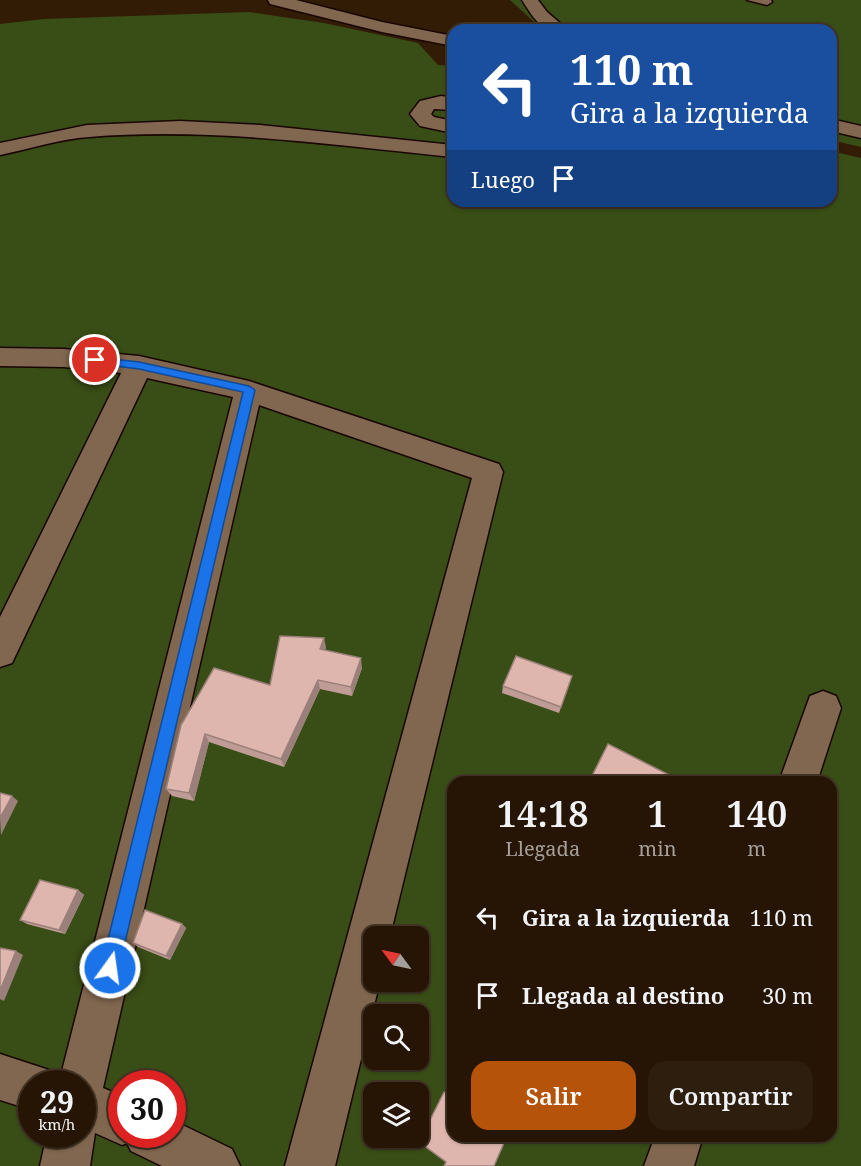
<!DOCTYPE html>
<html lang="es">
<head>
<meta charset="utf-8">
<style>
	:root { --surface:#261504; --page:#2e1e0e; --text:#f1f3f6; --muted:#a49f9a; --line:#423426; --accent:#b45309 }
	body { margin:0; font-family:"Noto Serif",serif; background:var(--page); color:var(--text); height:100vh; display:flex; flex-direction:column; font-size:22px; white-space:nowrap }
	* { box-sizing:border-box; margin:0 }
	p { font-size:20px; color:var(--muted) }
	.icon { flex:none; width:33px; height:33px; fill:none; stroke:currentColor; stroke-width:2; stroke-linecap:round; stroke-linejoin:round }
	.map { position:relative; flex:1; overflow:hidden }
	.details { position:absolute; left:447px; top:776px; width:390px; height:366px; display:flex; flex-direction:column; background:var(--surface); border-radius:18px; box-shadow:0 2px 4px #0004,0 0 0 2px var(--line) }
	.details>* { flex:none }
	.banner { position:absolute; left:447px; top:24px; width:390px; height:183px; border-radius:18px; box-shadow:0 2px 4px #0004,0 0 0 2px var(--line); background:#1a4fa0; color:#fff; overflow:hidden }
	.needle { width:39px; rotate:303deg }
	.fabs { position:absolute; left:363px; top:926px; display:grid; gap:12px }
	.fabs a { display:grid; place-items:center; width:66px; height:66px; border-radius:12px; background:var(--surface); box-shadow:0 2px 4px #0004,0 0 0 2px var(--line); font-size:30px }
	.speed { position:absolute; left:18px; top:1070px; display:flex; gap:12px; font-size:30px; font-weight:700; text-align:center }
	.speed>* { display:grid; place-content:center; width:78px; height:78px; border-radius:50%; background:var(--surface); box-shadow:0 2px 4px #0004,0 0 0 2px var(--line); line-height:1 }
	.speed small { font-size:15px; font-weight:400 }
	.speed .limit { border:9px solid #d22; background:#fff; color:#111 }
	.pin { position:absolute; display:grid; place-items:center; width:51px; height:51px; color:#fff; margin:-26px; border:3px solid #fff; border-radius:50%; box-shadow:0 2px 6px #0007 }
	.me { position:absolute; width:66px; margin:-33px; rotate:14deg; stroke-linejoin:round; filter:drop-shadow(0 0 4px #0008) }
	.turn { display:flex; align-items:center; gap:21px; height:126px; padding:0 24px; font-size:27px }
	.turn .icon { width:78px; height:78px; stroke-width:2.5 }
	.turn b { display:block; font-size:42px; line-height:51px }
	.then { display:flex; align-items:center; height:57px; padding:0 24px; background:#0003; gap:12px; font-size:22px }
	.eta { display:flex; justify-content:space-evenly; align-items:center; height:102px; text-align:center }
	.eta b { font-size:36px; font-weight:600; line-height:42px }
	.button { display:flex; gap:12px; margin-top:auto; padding:12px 24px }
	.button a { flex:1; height:69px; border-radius:18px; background:var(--accent); color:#fff; font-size:24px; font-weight:600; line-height:69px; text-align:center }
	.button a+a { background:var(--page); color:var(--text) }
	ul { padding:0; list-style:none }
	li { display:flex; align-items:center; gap:18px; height:78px; padding:0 24px }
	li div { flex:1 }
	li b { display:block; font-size:22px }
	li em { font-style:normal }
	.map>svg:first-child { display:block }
	.green { fill:#394d16; fill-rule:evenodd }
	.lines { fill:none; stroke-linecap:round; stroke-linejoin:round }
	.service-casing { stroke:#190600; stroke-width:3 }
	.minor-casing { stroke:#190600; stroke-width:3 }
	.tertiary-casing { stroke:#190600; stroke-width:3 }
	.service { fill:#81674f; fill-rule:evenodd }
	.minor { fill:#81674f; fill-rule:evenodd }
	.tertiary { fill:#81674f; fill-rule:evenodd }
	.wall { fill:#bf9d96 }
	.shaded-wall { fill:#9b7f7a }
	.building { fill:#deb6ae; stroke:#9b7f7a; stroke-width:1.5 }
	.route { fill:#1a73e8; stroke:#114b97; stroke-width:1.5 }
</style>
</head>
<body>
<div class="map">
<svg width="861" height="1166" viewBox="0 0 861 1166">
	<rect width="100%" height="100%" fill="#321c06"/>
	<!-- green -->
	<g class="green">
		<polygon points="510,0 861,0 861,147 831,140 831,30 543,30"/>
		<path d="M249,12L324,23L418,43L438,65L453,66V201H831V151L861,158V1166H0V24L44,19ZM453,782H831V1136H453ZM374,936H418V981H374ZM374,1014H418V1059H374ZM32,1083H82V1134H32ZM122,1083H172V1134H122ZM374,1092H418V1137H374Z"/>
	</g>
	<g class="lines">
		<!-- service casing -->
		<g class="service-casing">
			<polygon id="service" points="747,0 771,0 772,2 767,5"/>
		</g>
		<!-- minor casing -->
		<g class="minor-casing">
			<g id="minor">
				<path d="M522,0H538L547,12L568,30C539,30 537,23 522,0Z"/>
				<polygon points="441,96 453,98 453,110 434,109 431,114 434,117 453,121 453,133 420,126 410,114 420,101"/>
				<path d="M180,121L260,125L453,145V157C332,145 211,127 89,137C60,139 29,149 0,155V143L87,125Z"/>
				<polygon points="0,348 64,349 139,356 249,381 499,464 503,472 390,936 374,936 374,981 380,981 335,1166 285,1166 472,478 259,405 103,1088 122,1096 122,1134 172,1134 172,1120 232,1149 240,1166 162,1166 131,1151 127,1143 122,1145 95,1133 90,1166 40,1166 47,1134 82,1134 82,1083 59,1083 233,397 147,378 12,663 0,667 0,617 121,373 64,367 0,366"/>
				<polygon points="823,691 836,696 841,708 817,782 779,782 810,696"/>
				<polygon points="0,1054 49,1070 54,1083 32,1083 32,1110 0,1100"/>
				<polygon points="655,1136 703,1136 694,1166 644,1166"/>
			</g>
		</g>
		<!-- tertiary casing -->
		<g class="tertiary-casing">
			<g id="tertiary">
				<polygon points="268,0 296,0 382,22 453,36 453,46 382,32 270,4"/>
				<polygon points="831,119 861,126 861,138 831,131"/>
			</g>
		</g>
		<!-- service -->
		<use href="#service" class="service"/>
		<!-- minor -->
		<use href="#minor" class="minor"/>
		<!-- tertiary -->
		<use href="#tertiary" class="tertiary"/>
	</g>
	<!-- wall -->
	<g class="wall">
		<polygon points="326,647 325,650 362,668 352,696 320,689 284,767 209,742 194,801 172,796 166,789 181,725 270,685"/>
		<polygon points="572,676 559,713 502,693 503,686"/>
		<polygon points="78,890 84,895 65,934 27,924 20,920"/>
		<polygon points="182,924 186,928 170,960 138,947 133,943"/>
	</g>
	<!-- shaded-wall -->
	<g class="shaded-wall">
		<polygon points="324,638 326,647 322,659 320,649"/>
		<polygon points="361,658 362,668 352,696 351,687"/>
		<polygon points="318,680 320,689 284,767 281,759"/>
		<polygon points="205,734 209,742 194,801 189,793"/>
		<polygon points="12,796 18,801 1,835 0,818"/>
		<polygon points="78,890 84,895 65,934 59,930"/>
		<polygon points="182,924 186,928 170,960 166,956"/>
		<polygon points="16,951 23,955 4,1001 0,999 0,991"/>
	</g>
	<!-- building -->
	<g class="building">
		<polygon points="280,636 324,638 320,649 361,658 351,687 318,680 281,759 205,734 189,793 166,789 181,725 214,668 270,685"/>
		<polygon points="516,656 572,676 561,707 503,686"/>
		<polygon points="608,744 683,782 589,782"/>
		<polygon points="0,793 12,796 0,818"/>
		<polygon points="40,880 78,890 59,930 20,920"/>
		<polygon points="145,910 182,924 166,956 133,943"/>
		<polygon points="0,948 16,951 0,991"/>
		<polygon points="444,1092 453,1098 453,1136 507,1136 494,1166 444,1166 446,1162 419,1142"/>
	</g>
	<!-- route -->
	<polygon class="route" points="95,357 139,362 249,386 255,390 119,968 116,974 110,977 104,974 101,968 243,392 139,369 91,363 91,358"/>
</svg>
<div class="fabs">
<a><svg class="needle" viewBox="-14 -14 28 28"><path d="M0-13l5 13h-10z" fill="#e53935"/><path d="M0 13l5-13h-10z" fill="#a49f9a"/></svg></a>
<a><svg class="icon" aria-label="search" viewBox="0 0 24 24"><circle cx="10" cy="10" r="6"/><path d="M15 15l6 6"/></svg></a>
<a><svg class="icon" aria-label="layers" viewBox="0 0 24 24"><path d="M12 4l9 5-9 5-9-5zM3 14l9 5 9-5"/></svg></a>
</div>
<div class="speed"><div>29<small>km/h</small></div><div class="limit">30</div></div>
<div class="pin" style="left:95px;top:360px;background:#d93025"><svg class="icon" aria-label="arrive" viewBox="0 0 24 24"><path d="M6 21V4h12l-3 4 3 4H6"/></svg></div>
<svg class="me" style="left:110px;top:968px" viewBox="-20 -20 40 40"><circle r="17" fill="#1a73e8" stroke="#fff" stroke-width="3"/><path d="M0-11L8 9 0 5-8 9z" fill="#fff"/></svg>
<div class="banner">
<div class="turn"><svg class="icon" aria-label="left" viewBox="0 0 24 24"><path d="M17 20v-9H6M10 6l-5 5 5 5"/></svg><div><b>110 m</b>Gira a la izquierda</div></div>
<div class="then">Luego<svg class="icon" aria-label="arrive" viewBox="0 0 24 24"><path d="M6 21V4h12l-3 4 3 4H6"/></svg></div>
</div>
<section class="details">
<div class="eta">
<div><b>14:18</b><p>Llegada</p></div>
<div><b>1</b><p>min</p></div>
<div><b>140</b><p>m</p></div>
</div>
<ul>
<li><svg class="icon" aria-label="left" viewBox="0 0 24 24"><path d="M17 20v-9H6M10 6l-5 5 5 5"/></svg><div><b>Gira a la izquierda</b></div><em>110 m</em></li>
<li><svg class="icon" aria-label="arrive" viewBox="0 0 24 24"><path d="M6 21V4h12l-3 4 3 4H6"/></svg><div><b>Llegada al destino</b></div><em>30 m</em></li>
</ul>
<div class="button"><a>Salir</a><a>Compartir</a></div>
</section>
</div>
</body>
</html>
